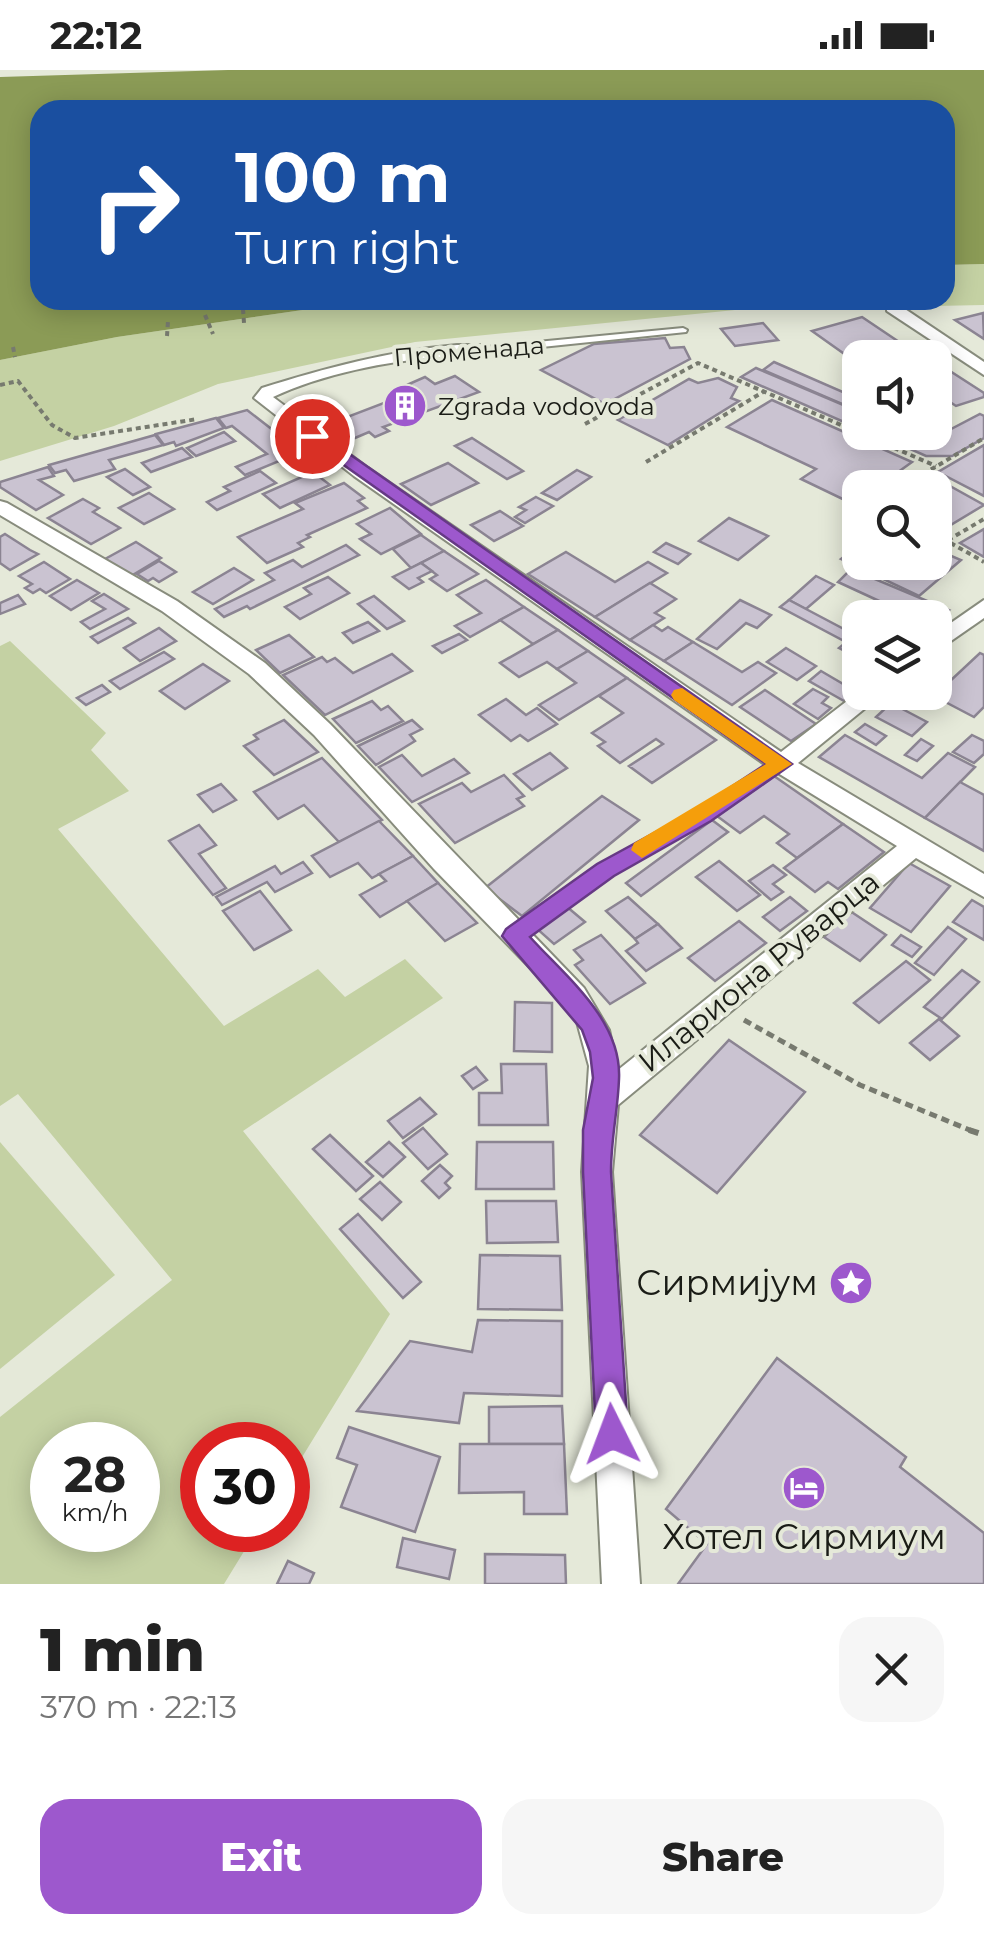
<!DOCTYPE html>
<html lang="en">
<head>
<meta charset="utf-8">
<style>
	:root { --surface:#fff; --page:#f6f6f6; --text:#222; --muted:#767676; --accent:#9d58cd }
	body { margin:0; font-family:Montserrat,sans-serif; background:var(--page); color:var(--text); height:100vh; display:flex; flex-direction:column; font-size:38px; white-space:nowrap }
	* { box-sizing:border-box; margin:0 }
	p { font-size:32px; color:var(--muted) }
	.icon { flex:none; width:55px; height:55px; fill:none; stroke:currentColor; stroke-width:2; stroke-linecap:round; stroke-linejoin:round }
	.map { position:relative; height:1514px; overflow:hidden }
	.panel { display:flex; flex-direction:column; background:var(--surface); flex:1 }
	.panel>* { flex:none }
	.hud { position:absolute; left:30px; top:30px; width:925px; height:210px; border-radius:30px; box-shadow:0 5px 25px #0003; background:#1a4fa0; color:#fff; overflow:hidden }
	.controls { position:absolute; left:842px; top:270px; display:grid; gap:20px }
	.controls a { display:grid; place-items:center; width:110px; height:110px; border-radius:20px; background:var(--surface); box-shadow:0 5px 25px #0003; font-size:50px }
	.speed { position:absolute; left:30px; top:1352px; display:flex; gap:20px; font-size:50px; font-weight:700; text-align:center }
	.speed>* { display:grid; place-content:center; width:130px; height:130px; border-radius:50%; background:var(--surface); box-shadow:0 5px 25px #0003; line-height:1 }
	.speed small { font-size:25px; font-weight:400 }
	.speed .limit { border:15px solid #d22; background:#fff; color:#111 }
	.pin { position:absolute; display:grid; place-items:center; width:85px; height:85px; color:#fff; margin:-42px; border:5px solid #fff; border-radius:50%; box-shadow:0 2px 10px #0007 }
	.me { position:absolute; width:110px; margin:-55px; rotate:357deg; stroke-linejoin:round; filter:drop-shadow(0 0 8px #0008) }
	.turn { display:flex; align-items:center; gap:35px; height:210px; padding:0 40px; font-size:45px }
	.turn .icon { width:130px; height:130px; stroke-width:2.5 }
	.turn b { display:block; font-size:70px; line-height:85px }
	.round { display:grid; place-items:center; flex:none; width:105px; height:105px; border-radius:30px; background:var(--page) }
	.overview { display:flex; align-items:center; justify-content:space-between; height:170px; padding:0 40px }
	h1 { font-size:60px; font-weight:800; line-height:75px }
	.button { display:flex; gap:20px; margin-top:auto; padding:20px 40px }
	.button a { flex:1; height:115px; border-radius:30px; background:var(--accent); color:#fff; font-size:40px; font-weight:800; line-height:115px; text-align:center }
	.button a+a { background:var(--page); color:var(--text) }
	.status { display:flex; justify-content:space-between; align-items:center; height:70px; padding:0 50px; background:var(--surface); direction:ltr }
	.status svg { height:28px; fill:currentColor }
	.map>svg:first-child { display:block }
	.green { fill:#c4d1a3; fill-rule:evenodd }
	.water { fill:#8b9b56 }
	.building { fill:#cac3d1; stroke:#8b8492; stroke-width:2.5 }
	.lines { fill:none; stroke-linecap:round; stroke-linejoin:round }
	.service-casing { stroke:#888c7d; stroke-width:4 }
	.minor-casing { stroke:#888c7d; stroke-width:4 }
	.path-far2 { stroke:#777a6f; stroke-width:4; stroke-dasharray:5 4; stroke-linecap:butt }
	.path-far1 { stroke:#777a6f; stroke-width:5; stroke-dasharray:8 5; stroke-linecap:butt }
	.path { stroke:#777a6f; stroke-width:6; stroke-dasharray:10 6; stroke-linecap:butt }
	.service { fill:#fff; fill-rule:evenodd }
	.minor { fill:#fff; fill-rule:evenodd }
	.route { fill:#9d58cd; stroke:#663985; stroke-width:2.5 }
	.slow { fill:#f59e0b }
	.labels { text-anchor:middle; stroke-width:8; stroke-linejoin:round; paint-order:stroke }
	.far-street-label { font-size:25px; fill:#1a1c16; stroke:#e5e9d9 }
	.far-poi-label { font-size:25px; fill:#1a1c16; stroke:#e5e9d9; text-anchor:start }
	.street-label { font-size:30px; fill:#1a1c16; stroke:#e5e9d9 }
	.near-poi-label { font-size:35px; fill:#1a1c16; stroke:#e5e9d9; text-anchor:end }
</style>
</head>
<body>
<div class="status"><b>22:12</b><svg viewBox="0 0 49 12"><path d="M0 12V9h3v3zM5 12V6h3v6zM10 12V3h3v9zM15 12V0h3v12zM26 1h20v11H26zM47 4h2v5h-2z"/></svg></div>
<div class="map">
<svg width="984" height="1514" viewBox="0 0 984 1514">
	<rect width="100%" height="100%" fill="#e5e9d9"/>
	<!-- green -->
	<g class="green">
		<polygon points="984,194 984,235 735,240 415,272 218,314 114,356 0,391 0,290 117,267 372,230 945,230 945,195"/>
		<path d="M10,571L106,663L91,680L129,721L58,759L224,956L318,899L345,927L405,889L443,928L243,1061L390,1244L288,1410V1375H202V1460H257L224,1514H0V1347L172,1210L18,1024L0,1036V576ZM52,1375H138V1460H52Z"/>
		<polygon points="0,1072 115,1205 0,1299"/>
	</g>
	<!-- water -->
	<polygon class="water" points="228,0 984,0 984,194 945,195 945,40 40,40 40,230 372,230 117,267 0,290 0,7"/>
	<!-- building -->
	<g class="building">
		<polygon points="983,243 984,269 955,250"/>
		<polygon points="862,247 914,282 921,288 860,288 860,295 812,261"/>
		<polygon points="763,253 778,270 735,276 721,259"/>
		<polygon points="665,268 670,278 684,277 690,289 605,334 541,300 594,274"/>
		<polygon points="774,292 859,329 849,337 763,300"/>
		<polygon points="936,292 984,323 984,327 956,336 935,322"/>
		<polygon points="756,298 860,342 860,359 741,307"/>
		<polygon points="455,306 479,322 383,357 389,361 375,367 369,362 355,368 334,352 418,320 409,314 425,307 435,314"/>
		<polygon points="718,308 737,317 731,328 739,331 668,375 618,350 689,309 698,313"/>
		<polygon points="772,330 912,392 876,418 860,418 860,429 853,434 801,409 816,399 727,357"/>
		<polygon points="247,340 301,382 245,405 236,397 267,384 232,356 226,358 218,348"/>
		<polygon points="980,344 984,346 984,368 952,386 926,386 883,367 890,362 903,362 932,369"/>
		<polygon points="216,348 224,358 176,376 174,372 164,375 156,364"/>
		<polygon points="224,362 235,371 196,386 187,378"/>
		<polygon points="155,365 163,375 109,390 115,399 74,411 66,400 55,403 49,395"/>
		<polygon points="472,368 523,401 507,409 455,376"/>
		<polygon points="984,375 984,426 938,402"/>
		<polygon points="182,378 192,387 151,402 142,393"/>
		<polygon points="448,393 478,413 431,435 401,414"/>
		<polygon points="48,397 54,406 39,410 63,425 36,440 0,417 0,412"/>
		<polygon points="125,399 150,417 133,425 107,407"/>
		<polygon points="577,400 591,407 557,430 542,423"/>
		<polygon points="260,401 276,413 217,440 207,432 230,421 224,417"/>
		<polygon points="313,402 330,415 280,438 263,424"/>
		<polygon points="941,411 984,435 939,462 935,460 935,418 931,418"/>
		<polygon points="344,413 364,428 358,431 367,438 307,465 310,467 298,473 303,477 267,493 238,467 303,439 295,433"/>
		<polygon points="149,423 174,439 144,454 119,438"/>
		<polygon points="536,427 553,436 525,453 515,447 526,440 519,437"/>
		<polygon points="83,429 99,438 93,442 120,458 91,474 48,448"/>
		<polygon points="390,438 421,464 381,484 360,469 371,464 357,454"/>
		<polygon points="500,441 523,456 494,471 471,455"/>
		<polygon points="729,448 768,466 738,490 699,471"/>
		<polygon points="984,459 984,487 960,473"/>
		<polygon points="5,464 30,480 38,484 10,500 0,493 0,467"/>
		<polygon points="421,465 444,481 411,498 393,479"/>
		<polygon points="136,472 161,488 131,506 105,489"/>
		<polygon points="666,473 690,484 678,494 654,482"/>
		<polygon points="860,474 860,492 935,492 935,479 961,490 919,526 841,489"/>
		<polygon points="346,475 359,485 250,539 247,536 224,547 215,539 274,510 265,503 293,490 302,497"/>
		<polygon points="444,481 478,504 447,521 430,509 437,505 421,493"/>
		<polygon points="566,482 615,512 648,492 667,503 595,547 528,504"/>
		<polygon points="159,491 176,502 159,512 153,508 148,511 137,504"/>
		<polygon points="44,492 70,509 46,523 40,519 33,523 25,518 32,514 19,506"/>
		<polygon points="421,493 432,501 418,508 423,512 409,519 393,507"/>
		<polygon points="234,498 253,510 213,534 193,522"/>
		<polygon points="851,499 949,540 935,552 935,548 878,548 890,536 838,512"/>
		<polygon points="816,506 834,515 806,539 789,530"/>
		<polygon points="328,507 349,523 300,549 285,537 311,524 304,518"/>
		<polygon points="77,510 99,523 71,540 50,526"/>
		<polygon points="486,510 524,537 470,567 455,556 481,543 457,525"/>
		<polygon points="650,513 676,529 655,543 664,548 630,570 595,547"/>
		<polygon points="104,524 128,539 90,559 81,552 105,539 92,531"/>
		<polygon points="18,525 25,534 0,544 0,533"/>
		<polygon points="374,526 404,551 387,559 358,534"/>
		<polygon points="740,530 771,545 757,558 746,553 717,579 697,569"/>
		<polygon points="789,530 806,539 855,565 846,572 780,537"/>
		<polygon points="524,537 558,560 533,574 500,550"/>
		<polygon points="128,548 135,553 98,573 91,567"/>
		<polygon points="368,552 379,561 353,573 343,563"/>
		<polygon points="653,555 662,561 668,557 693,572 664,591 630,570"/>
		<polygon points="159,558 176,571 140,591 124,578"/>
		<polygon points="558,560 588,581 557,599 547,592 519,607 500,593"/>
		<polygon points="860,561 860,589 839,578"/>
		<polygon points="459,564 467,570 442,583 433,576"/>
		<polygon points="289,565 314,587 280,603 256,580"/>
		<polygon points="693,572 742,602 758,592 776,603 732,635 664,591"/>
		<polygon points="786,578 816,596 797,610 767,592"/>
		<polygon points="588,581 627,608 559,650 539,635 576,613 557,599"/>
		<polygon points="164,582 174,589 120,619 110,611"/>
		<polygon points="980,583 984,585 984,637 974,647 934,626"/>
		<polygon points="392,584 412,601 325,645 283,605 322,587 327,592 335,588 353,603"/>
		<polygon points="203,594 229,611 185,639 160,621"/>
		<polygon points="821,601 855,621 844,631 809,611"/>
		<polygon points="627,608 696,656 716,670 652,713 629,696 663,674 656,669 620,693 598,676 605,672 592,663 623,643 599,626"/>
		<polygon points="102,615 110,622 86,635 77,628"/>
		<polygon points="813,619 828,627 822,633 831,638 818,649 794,634"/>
		<polygon points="765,620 816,654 791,671 740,637"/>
		<polygon points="506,629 526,645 537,638 557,654 528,671 520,665 511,671 479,645"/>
		<polygon points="372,631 381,640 388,636 403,651 356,673 333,649"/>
		<polygon points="891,633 927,652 912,666 876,647"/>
		<polygon points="284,650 318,682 274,705 244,676 258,669 254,665"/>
		<polygon points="412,650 422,659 410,665 415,671 376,695 358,676"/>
		<polygon points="865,654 886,666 876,675 855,662"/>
		<polygon points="845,665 922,708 948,683 975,697 925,748 819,687"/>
		<polygon points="972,665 984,671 984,684 974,693 953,682"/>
		<polygon points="921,669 933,676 917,691 905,685"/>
		<polygon points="550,683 567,698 532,720 514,704"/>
		<polygon points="402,685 422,706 454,689 469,703 412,732 379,697"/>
		<polygon points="322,688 382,750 339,772 304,735 278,749 254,722"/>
		<polygon points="504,705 524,726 517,729 524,736 455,773 419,734 462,713 471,722"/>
		<polygon points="774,706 843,754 797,788 777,773 789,764 764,746 740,763 717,746"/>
		<polygon points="960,712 984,725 984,781 925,748"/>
		<polygon points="221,714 236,730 213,742 198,725"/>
		<polygon points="602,726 639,750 522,846 485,818"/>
		<polygon points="712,750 728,762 641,826 626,813"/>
		<polygon points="379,751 413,786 372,808 358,793 330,807 312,786"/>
		<polygon points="843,754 884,782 838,819 828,812 815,822 784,798"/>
		<polygon points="199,755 216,775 199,784 226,818 213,825 169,771"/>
		<polygon points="413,786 438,813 380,847 360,825 386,811 379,804"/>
		<polygon points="719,791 760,825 737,841 696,807"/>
		<polygon points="303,792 312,803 275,822 267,812 222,835 216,827 275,796 281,804"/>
		<polygon points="909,793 950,816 911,862 870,838"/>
		<polygon points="773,795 786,805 773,814 783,822 771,830 749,811"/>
		<polygon points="438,813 477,853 445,871 407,831"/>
		<polygon points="260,821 291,860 254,880 223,841"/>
		<polygon points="628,827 658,854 635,869 606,841"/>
		<polygon points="790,827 807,841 780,861 763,847"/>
		<polygon points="972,830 984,837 984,870 953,852"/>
		<polygon points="566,836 585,852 554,874 535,857"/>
		<polygon points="850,841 886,865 860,891 824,867"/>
		<polygon points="739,851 766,873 715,911 688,888"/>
		<polygon points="658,854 682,878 646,901 626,881 638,873 635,869"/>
		<polygon points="948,857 966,869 934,905 915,893"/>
		<polygon points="601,865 645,913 610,934 575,895 583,890 574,880"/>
		<polygon points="901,865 921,877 912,887 892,875"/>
		<polygon points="906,891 930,910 879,953 854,933"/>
		<polygon points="962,900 979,912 942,949 924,937"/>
		<polygon points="515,932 552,933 552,982 514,981"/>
		<polygon points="939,949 959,966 930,990 910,973"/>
		<polygon points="729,970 805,1022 717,1123 640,1065"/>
		<polygon points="501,994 546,994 548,1055 479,1055 479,1023 502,1023"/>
		<polygon points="476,997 487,1010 473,1019 462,1006"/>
		<polygon points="420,1028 436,1044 403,1068 388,1051"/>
		<polygon points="423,1058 447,1084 428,1099 403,1073"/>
		<polygon points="330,1065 373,1106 356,1121 313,1079"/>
		<polygon points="389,1072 405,1087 383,1107 366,1092"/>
		<polygon points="477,1072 553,1072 554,1119 476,1119"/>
		<polygon points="440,1095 452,1106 445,1113 450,1118 439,1128 422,1111"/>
		<polygon points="380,1112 401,1132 382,1150 360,1129"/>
		<polygon points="486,1131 556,1131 558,1172 487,1173"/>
		<polygon points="358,1144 421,1212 403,1228 340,1159"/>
		<polygon points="480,1185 560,1186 562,1240 478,1239"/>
		<polygon points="478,1250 562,1251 562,1326 464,1323 459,1353 357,1341 410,1271 472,1282"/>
		<polygon points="777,1288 906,1387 900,1397 984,1463 984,1514 678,1514 707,1474 666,1439"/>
		<polygon points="562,1336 564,1374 489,1374 489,1337"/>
		<polygon points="349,1357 440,1387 415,1462 341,1437 357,1395 337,1388"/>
		<polygon points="460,1374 564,1374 567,1444 524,1444 524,1422 459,1423"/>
		<polygon points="403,1468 455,1480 449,1509 397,1497"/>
		<polygon points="485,1484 565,1485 566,1514 485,1514"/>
		<polygon points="288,1491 314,1503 309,1514 277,1514"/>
	</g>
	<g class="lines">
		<!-- service casing -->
		<g class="service-casing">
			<g id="service">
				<polygon points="683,258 687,260 686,262 485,283 481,280 485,277"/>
				<polygon points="781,690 785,691 787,694 785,697 583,823 520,870 510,870 508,866 510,862 542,838 607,794"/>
			</g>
		</g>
		<!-- minor casing -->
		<g class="minor-casing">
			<g id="minor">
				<polygon points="887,235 899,235 984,292 984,305 887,241"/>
				<path d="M457,275H485L493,280C481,289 457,285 441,287C386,291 323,304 273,327L368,398L781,682L860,621L885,622L798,693L984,804V827L916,788L618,1035L612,1102L640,1514H602L582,1102L589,996L577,952L548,916L434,799L314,665L249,604L162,541L0,445V431L7,433L177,531L265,593L330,654L584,918L609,960L618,1000L897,776L773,700L354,406L254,328L262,318C326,298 389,281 457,275Z"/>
				<polygon points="984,530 984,548 935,582 935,564"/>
			</g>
		</g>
		<!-- path-far2 -->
		<g class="path-far2">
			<polyline points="243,239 244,253"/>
			<polyline points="205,245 213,264"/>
			<polyline points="167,266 168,251"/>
			<polyline points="13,277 15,287"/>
			<polyline points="0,315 18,311 52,355 75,368 198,349"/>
			<polyline points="585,354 698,293 936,396"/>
			<polyline points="646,392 763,322"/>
			<polyline points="900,418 984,368"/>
			<polyline points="935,464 984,492"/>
			<polyline points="948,470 984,449"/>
		</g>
		<!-- path-far1 -->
		<polyline class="path-far1" points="744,950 860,1015 977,1063"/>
		<!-- path -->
		<polyline class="path" points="969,1060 984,1065"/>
		<!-- service -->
		<use href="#service" class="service"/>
		<!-- minor -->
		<use href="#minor" class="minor"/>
	</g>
	<!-- route -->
	<path class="route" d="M307,362H318L792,694L711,751L614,806L530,867C566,907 622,950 619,1009C618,1040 611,1068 611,1102L628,1364L624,1376L612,1380L601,1376L596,1364L583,1102V1060L593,1008L590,982L582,960L502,866L506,859L597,794L696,740L766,694L307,369Z"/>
	<!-- slow -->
	<polygon class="slow" points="682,618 792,694 642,788 631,780 634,773 766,694 674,630 671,625 674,620"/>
	<!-- icons -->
	<defs>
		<g id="building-disc" transform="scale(2.25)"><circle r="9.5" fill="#9d58cd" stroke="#e5e9d9"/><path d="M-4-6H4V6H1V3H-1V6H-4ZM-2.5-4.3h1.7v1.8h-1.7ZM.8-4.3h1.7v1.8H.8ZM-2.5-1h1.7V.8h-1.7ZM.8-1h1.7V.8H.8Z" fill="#fff"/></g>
		<g id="sight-disc" transform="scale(2.25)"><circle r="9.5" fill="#9d58cd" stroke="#e5e9d9"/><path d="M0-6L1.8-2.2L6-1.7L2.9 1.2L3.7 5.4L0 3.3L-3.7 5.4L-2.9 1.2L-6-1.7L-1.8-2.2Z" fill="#fff"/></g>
		<g id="hotel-disc" transform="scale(2.25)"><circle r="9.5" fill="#9d58cd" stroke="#e5e9d9"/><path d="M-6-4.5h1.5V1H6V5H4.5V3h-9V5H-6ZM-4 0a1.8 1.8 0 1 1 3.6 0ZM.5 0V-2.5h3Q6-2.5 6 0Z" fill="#fff"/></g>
	</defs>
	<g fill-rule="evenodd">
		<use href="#building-disc" x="405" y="336"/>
		<use href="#sight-disc" x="851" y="1213"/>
		<use href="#hotel-disc" x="804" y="1418"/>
	</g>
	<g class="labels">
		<!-- far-street labels -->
		<g class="far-street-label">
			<text transform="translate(469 281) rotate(-5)" y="9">Променада</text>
		</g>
		<!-- far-poi labels -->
		<g class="far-poi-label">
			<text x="438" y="345">Zgrada vodovoda</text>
		</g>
		<!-- street labels -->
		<g class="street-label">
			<text transform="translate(759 902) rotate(-39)" y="10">Илариона Руварца</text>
		</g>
		<!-- near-poi labels -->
		<g class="near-poi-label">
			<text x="818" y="1225">Сирмијум</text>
			<text x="804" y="1479" text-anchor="middle">Хотел Сирмиум</text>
		</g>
	</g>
</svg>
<div class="controls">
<a><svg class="icon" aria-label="sound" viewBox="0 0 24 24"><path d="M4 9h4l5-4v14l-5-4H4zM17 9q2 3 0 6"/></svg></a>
<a><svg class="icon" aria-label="search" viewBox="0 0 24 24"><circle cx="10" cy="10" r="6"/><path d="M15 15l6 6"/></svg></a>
<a><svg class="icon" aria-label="layers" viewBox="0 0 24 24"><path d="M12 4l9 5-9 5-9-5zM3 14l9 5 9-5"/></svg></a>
</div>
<div class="speed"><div>28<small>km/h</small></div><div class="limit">30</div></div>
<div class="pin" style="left:312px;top:366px;background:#d93025"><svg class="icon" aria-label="arrive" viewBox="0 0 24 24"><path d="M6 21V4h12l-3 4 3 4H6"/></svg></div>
<svg class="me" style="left:612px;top:1364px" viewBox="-20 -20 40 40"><path d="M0-17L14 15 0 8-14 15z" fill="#9d58cd" stroke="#fff" stroke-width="4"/></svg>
<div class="hud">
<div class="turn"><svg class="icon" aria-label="right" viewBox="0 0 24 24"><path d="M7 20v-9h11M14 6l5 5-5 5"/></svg><div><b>100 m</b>Turn right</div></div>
</div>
</div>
<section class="panel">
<div class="overview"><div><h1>1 min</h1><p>370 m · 22:13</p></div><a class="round"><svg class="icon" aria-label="close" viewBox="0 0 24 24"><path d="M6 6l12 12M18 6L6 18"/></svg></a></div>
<div class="button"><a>Exit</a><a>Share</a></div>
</section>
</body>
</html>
